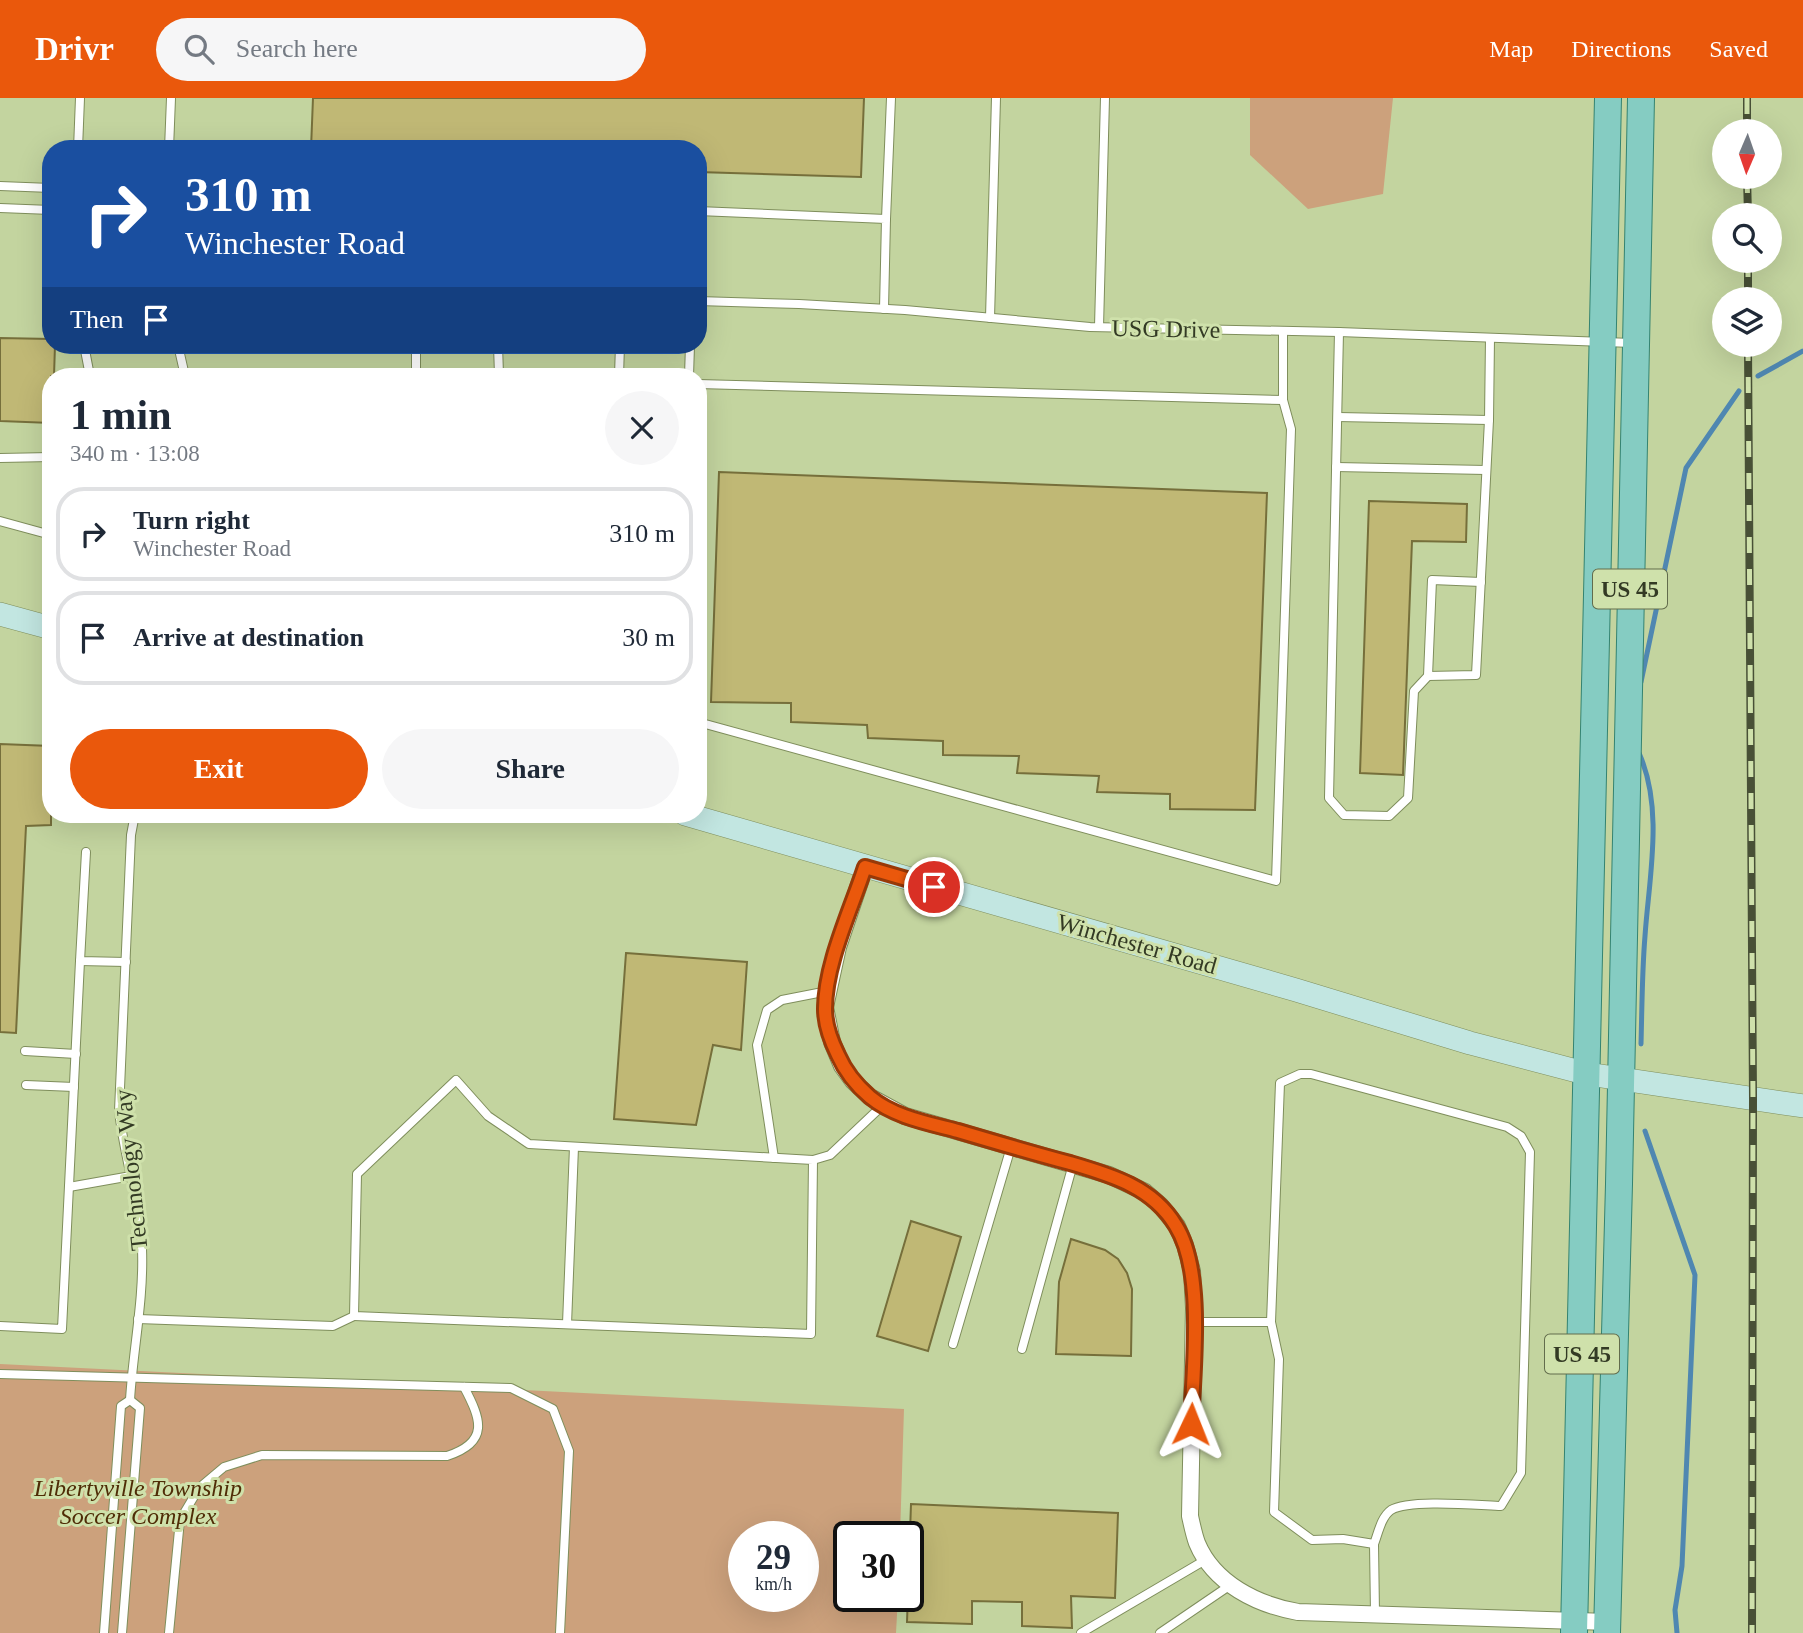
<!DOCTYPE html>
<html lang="en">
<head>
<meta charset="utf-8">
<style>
	:root { --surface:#fff; --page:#f6f6f7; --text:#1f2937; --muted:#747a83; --line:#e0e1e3; --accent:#ea580c }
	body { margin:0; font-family:"Times New Roman",serif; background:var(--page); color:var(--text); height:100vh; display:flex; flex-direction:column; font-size:26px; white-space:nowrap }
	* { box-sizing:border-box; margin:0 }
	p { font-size:23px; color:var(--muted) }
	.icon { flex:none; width:38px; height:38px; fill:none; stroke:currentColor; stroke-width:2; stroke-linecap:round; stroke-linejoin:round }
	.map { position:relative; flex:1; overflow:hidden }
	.drawer { position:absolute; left:42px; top:270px; width:665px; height:455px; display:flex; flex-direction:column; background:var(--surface); border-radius:28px; box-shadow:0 7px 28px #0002 }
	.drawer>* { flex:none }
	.hud { position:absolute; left:42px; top:42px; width:665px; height:214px; border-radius:28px; box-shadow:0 7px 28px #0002; background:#1a4fa0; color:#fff; overflow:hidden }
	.needle { width:46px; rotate:182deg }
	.tools { position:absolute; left:1712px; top:21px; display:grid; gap:14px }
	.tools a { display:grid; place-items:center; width:70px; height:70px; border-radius:50%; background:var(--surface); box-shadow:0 7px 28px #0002; font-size:35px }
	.speed { position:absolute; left:728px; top:1423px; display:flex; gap:14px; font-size:35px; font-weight:700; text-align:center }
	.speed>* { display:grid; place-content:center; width:91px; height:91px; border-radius:50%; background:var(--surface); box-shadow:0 7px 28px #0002; line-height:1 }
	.speed small { font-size:18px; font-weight:400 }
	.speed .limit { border:4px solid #111; border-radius:10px; background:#fff; color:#111 }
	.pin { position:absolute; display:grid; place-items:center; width:60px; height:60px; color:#fff; margin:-30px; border:4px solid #fff; border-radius:50%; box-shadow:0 2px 7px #0007 }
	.me { position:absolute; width:77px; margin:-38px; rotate:2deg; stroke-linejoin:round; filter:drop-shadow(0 0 5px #0008) }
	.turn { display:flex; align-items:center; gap:24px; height:147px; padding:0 28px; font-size:32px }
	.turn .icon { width:91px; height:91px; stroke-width:2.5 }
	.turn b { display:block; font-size:49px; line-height:60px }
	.then { display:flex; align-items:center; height:66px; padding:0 28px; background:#0003; gap:14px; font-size:26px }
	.round { display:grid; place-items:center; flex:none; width:74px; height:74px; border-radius:37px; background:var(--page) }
	.summary { display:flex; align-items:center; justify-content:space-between; height:119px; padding:0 28px }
	h1 { font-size:42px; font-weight:700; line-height:52px }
	.button { display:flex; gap:14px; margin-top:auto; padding:14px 28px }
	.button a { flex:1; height:80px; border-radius:42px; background:var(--accent); color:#fff; font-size:28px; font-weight:700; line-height:80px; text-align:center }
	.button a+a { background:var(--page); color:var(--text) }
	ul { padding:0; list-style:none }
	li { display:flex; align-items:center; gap:21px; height:94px; margin:0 14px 10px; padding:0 14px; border:4px solid var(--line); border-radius:28px }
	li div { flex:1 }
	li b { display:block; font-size:26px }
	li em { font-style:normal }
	header { display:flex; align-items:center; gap:42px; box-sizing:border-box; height:98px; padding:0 35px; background:var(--accent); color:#fff }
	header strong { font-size:33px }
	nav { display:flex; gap:38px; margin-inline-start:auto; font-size:24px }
	.search { width:490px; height:63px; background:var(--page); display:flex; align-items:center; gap:18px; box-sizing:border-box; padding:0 24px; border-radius:38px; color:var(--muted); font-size:26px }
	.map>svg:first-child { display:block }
	.green { fill:#cca17c; fill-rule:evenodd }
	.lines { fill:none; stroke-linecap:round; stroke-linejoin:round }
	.stream { stroke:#4f87b1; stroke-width:5 }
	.building { fill:#c0b875; stroke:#766f3b; stroke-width:2 }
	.service-casing { stroke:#7f8e5c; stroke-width:10 }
	.minor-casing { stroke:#7f8e5c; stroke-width:18 }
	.secondary-casing { stroke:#7f8e5c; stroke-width:24 }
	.primary-casing { stroke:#348371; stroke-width:28 }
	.service { stroke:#fff; stroke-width:8 }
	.minor { stroke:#fff; stroke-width:16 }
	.secondary { stroke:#c2e6e1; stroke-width:23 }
	.primary { stroke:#85ccc2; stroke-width:26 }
	.rail-casing { stroke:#485036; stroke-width:8 }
	.rail { stroke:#cfe1ab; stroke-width:5; stroke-dasharray:16; stroke-linecap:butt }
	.route-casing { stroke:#983908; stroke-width:18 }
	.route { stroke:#ea580c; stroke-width:12 }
	.labels { text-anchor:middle; stroke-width:6; stroke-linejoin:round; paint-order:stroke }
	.shield { fill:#cfe1ab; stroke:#626c4c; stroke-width:2 }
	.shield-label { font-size:23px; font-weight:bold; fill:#333a24 }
	.street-label { font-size:24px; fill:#333a24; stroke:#cfe1ab }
	.park-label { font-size:24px; font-style:italic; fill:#4f2c06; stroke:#cfe1ab }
</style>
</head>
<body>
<header>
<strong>Drivr</strong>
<div class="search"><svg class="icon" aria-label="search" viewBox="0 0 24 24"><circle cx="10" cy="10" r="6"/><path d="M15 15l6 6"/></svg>Search here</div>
<nav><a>Map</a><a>Directions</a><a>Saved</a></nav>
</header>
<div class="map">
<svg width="1803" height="1535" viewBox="0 0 1803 1535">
	<rect width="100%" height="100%" fill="#c3d49f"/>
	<!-- green -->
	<g class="green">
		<polygon points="1250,0 1393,0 1383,96 1308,111 1250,57"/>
		<path d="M0,1266L904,1311L900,1438H849V1498H898L896,1535H0ZM744,1438H803V1498H744Z"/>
	</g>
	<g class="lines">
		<!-- stream -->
		<g class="stream">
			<polyline points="1758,278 1803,253"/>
			<polyline points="1641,584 1686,370 1739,293"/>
			<path d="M1639,655C1664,711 1649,779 1645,838C1642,874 1642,910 1641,946"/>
			<polyline points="1645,1033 1695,1177 1682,1468 1675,1512 1677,1535"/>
		</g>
	</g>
	<!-- building -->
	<g class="building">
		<polygon points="313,0 864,0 861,79 698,74 698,51 311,51"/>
		<polygon points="0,240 51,241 51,247 55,247 54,278 51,278 51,325 0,323"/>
		<polygon points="719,374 1267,395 1255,712 1170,711 1170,696 1097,694 1099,678 1017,675 1019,658 943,657 943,643 868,640 867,627 791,624 791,605 711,604"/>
		<polygon points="1369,403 1467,406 1466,444 1412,443 1403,677 1360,675"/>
		<polygon points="0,646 51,648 51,727 26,728 16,935 0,934"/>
		<polygon points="626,855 747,864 741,952 713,947 696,1027 614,1021"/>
		<polygon points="911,1123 961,1139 928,1253 877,1238"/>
		<polygon points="1071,1141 1105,1152 1118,1161 1127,1175 1132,1191 1131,1258 1056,1256 1059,1184"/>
		<polygon points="911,1406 1118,1415 1115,1500 1071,1498 1072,1530 1022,1528 1022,1504 972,1503 972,1526 907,1524"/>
	</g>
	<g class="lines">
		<!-- service casing -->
		<g class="service-casing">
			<g id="service">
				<polyline points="78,51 80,0"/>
				<polyline points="169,51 171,0"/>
				<polyline points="0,88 51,90"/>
				<polyline points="0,110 51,112"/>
				<polyline points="698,113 886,121 884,211"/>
				<polyline points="886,121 891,0"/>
				<polyline points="698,203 799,206 905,212 1090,229 1339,234 1632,245"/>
				<polyline points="990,220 996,0"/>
				<polyline points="1099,229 1105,0"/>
				<polyline points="1339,234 1329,700 1344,717 1389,718 1408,700 1414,593 1428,578 1476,577 1489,322 1490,240"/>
				<polyline points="84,247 90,278"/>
				<polyline points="178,247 185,278"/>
				<polyline points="498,247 499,277 528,278"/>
				<polyline points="416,278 416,247"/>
				<polyline points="619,278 620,247"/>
				<polyline points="689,278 690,247"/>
				<polyline points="698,286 1283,302"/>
				<polyline points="1338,319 1489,322"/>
				<polyline points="0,360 51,359"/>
				<polyline points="1336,369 1486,372"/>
				<polyline points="0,423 51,437"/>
				<polyline points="1428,578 1432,482 1481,484"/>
				<polyline points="698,624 1276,783 1291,331 1283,302 1283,233"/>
				<polyline points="86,754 80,863 126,864"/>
				<polyline points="25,953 76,956"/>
				<polyline points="26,987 74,989"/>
				<polyline points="774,1060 757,947 767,912 782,902 828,893"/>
				<polyline points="813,1062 811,1236 354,1218 357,1076 456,982 488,1018 529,1046 813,1062 830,1057 883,1007"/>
				<polyline points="69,1089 131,1078"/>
				<polyline points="138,1221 333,1228 354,1218"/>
				<polyline points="1194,1224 1271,1224"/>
				<polyline points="567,1226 574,1049"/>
				<polyline points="0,1228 62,1231 80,863"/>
				<polyline points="953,1246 1011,1049"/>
				<polyline points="1022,1251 1073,1066"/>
				<polyline points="0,1276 511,1290 553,1311 569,1353 560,1535"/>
				<path d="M130,1302C133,1252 144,1201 142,1151C140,1104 124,1059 119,1013L131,737L135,716"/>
				<path d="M1374,1446C1378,1436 1381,1419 1391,1412C1409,1401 1476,1407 1501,1408L1521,1375L1530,1054L1521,1038L1507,1029L1311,976H1300L1280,985L1271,1224L1279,1261L1274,1414L1312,1442L1343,1441L1374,1446L1375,1516"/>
				<polyline points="104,1535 121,1308 130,1302"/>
				<polyline points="122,1535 140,1310 130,1302"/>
				<path d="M169,1535L180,1422L199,1390L224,1369L262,1357L447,1358C490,1344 481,1321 464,1289"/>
				<polyline points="1081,1535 1207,1461"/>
				<polyline points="1160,1535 1232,1486"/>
			</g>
		</g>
		<!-- minor casing -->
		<g class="minor-casing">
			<path id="minor" d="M865,769L838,849L825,909L832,944L842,968L853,983L870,999L905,1018L1109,1077L1145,1094L1160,1107L1177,1128L1185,1147L1192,1173L1194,1210L1190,1418C1192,1427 1194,1437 1197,1445C1214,1486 1258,1507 1298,1514L1608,1524"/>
		</g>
		<!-- secondary casing -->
		<g class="secondary-casing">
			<g id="secondary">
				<polyline points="0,516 51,530"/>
				<polyline points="685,716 1296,892 1470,945 1588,976 1803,1008"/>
			</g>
		</g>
		<!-- primary casing -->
		<g class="primary-casing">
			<g id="primary">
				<polyline points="1574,1535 1608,0"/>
				<polyline points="1607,1535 1619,1086 1641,0"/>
			</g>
		</g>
		<!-- service -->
		<use href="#service" class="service"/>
		<!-- minor -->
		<use href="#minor" class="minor"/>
		<!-- secondary -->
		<use href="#secondary" class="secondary"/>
		<!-- primary -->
		<use href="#primary" class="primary"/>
		<!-- rail casing -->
		<g class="rail-casing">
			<g id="rail">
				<polyline points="1747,0 1747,33"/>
				<polyline points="1747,79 1748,117"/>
				<polyline points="1748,163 1748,201"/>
				<polyline points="1748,247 1753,1001 1752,1535"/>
			</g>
		</g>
		<!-- rail -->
		<use href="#rail" class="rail"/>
	</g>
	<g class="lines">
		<!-- route casing -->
		<g class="route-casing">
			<path id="route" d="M934,789L865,769C851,812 825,866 825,911C825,927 831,943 838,957C845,973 856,987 870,999C894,1019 928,1025 958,1033C995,1044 1032,1055 1070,1065C1111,1077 1153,1089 1176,1128C1205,1174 1193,1272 1191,1326"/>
		</g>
		<!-- route -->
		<use href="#route" class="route"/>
	</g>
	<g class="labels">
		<!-- shield labels -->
		<g class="shield">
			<rect x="1593" y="471.5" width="74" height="39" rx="5"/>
			<rect x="1545" y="1236.5" width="74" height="39" rx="5"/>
		</g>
		<g class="shield-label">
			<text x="1630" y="499">US 45</text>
			<text x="1582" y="1264">US 45</text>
		</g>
		<!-- street labels -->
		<g class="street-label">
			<text transform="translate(1166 231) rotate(1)" y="8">USG Drive</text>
			<text transform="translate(1137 846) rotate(16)" y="8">Winchester Road</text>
			<text transform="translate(131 1072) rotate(-96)" y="8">Technology Way</text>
		</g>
		<!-- park labels -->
		<g class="park-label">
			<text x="138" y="1398">Libertyville Township<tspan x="138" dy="28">Soccer Complex</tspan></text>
		</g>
	</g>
</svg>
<div class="tools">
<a><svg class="needle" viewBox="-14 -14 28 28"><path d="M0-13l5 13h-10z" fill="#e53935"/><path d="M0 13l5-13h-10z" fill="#747a83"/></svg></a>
<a><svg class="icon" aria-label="search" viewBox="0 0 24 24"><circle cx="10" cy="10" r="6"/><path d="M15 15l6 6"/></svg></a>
<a><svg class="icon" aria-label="layers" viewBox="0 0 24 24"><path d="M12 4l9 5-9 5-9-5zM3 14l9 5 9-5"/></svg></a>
</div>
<div class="speed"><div>29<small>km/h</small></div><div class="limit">30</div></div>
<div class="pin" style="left:934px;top:789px;background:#d93025"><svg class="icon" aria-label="arrive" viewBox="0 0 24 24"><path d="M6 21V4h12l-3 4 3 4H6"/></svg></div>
<svg class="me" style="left:1191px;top:1326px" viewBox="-20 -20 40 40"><path d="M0-17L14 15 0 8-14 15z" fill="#ea580c" stroke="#fff" stroke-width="4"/></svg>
<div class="hud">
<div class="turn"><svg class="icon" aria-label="right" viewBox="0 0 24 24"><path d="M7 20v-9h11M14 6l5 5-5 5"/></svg><div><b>310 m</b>Winchester Road</div></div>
<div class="then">Then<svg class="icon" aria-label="arrive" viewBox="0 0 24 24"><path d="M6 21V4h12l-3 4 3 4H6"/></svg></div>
</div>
<section class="drawer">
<div class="summary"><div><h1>1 min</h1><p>340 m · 13:08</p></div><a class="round"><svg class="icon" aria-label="close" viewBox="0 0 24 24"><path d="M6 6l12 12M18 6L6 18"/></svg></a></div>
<ul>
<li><svg class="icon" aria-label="right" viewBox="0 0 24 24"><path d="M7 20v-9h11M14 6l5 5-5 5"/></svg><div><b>Turn right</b><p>Winchester Road</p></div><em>310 m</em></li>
<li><svg class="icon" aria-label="arrive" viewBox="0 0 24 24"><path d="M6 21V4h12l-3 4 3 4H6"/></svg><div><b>Arrive at destination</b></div><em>30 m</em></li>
</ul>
<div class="button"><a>Exit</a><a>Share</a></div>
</section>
</div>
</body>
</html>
